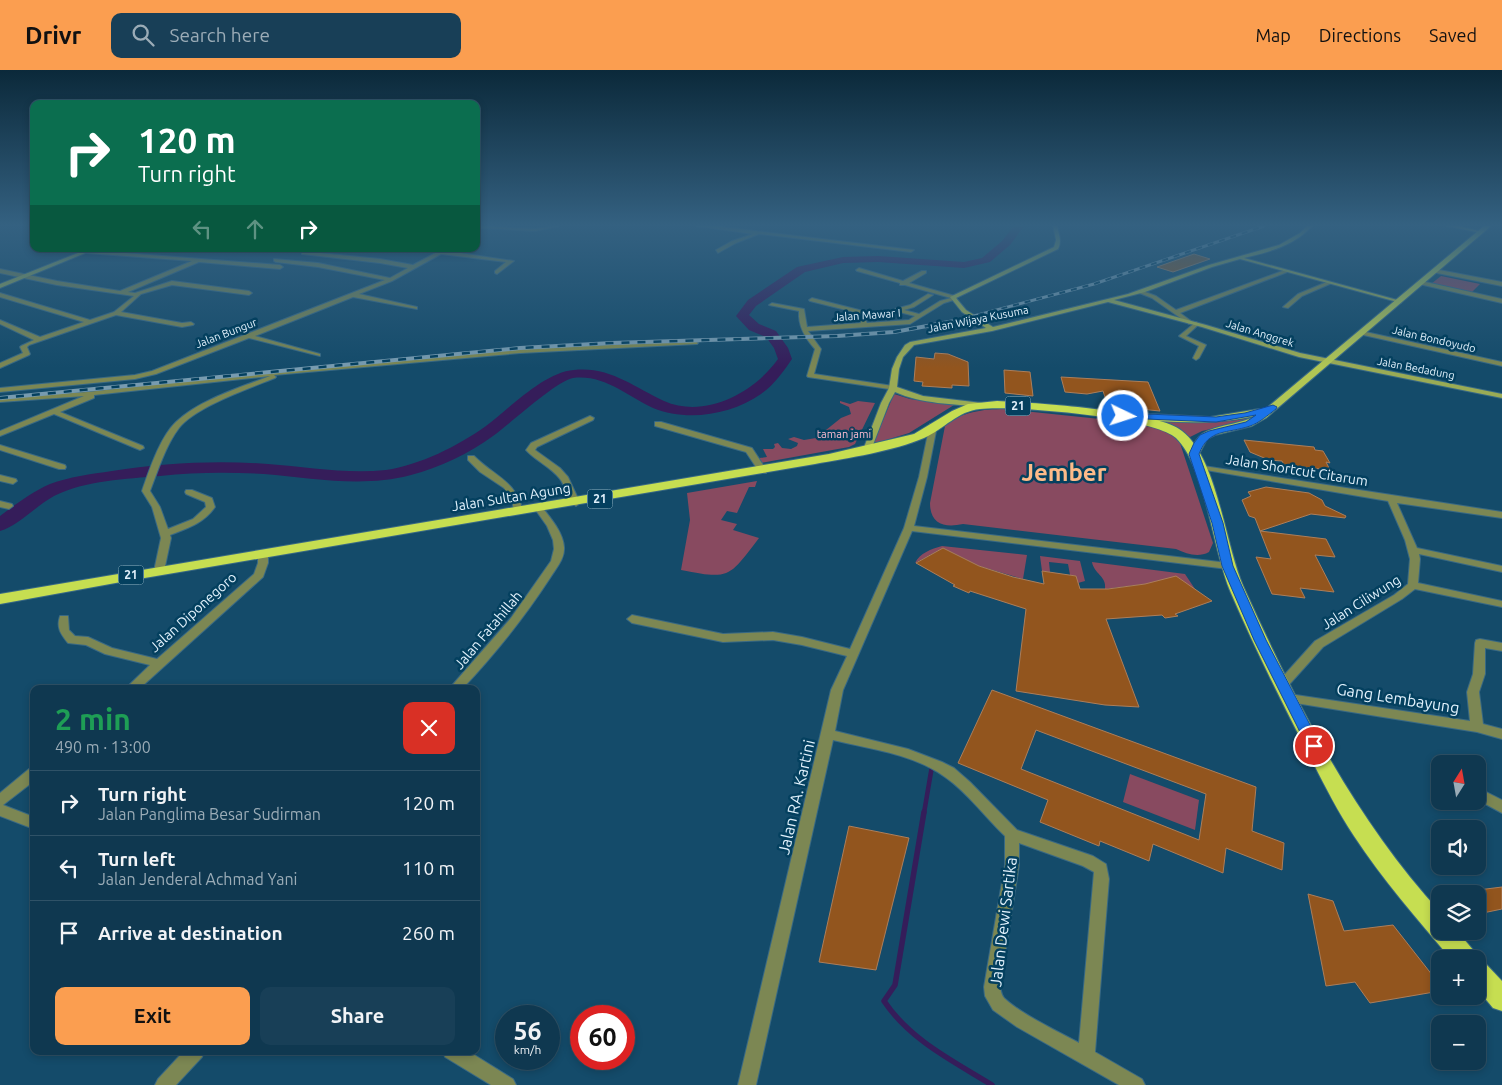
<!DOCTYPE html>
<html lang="en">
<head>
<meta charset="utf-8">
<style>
	:root { --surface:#0f3850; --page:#183f57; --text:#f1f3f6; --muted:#9bacb7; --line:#2f5267; --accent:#fb9e50 }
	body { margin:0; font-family:Ubuntu,sans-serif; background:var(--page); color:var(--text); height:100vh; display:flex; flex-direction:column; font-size:19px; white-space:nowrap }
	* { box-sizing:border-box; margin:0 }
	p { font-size:16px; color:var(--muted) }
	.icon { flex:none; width:28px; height:28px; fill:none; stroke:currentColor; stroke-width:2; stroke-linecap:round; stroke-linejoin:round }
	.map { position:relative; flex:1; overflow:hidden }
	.panel { position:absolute; left:30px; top:615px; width:450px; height:370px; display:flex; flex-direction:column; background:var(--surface); border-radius:10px; box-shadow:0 2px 8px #0003,0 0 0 1px var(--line) }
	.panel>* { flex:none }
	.hud { position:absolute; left:30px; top:30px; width:450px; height:152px; border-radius:10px; box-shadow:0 2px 8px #0003,0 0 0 1px var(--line); background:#0b6e4f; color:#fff; overflow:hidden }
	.needle { width:32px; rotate:11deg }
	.buttons { position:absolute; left:1431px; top:685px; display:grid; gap:10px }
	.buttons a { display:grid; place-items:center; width:55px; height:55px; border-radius:10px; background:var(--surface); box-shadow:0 2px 8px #0003,0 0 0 1px var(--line); font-size:25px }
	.speed { position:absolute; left:495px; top:935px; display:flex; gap:10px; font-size:25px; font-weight:700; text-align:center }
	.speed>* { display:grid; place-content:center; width:65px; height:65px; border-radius:50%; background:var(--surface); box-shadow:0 2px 8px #0003,0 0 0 1px var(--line); line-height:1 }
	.speed small { font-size:12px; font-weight:400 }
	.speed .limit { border:8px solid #d22; background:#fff; color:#111 }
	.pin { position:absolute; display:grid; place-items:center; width:42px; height:42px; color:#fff; margin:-21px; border:2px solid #fff; border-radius:50%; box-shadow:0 1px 5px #0007 }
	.me { position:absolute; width:55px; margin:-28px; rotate:94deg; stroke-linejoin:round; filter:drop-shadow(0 0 4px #0008) }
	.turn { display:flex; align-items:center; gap:18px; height:105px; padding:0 25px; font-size:22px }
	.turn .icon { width:65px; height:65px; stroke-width:2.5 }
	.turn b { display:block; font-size:35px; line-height:42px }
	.lanes { display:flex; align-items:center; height:48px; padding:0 25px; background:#0003; justify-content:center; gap:25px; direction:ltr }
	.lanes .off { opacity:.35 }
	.round { display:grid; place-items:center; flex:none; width:52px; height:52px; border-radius:10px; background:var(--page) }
	.summary { display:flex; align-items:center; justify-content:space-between; height:85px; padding:0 25px }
	h1 { font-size:30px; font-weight:700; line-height:38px; color:#1e9e55 }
	.primary-button { display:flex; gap:10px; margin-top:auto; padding:10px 25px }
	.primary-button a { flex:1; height:58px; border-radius:10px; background:var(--accent); color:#111; font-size:20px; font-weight:700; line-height:58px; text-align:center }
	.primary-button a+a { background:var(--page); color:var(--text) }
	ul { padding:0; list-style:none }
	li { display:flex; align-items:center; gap:15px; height:65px; padding:0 25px; border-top:1px solid var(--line) }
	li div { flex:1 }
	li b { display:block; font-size:19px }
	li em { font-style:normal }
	header { display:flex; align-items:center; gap:30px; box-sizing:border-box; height:70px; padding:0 25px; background:var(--accent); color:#111 }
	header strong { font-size:24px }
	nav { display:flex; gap:28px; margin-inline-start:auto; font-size:18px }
	.search { width:350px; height:45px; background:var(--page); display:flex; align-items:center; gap:12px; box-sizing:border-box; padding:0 18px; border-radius:10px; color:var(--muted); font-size:19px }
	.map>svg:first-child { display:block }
	.green { fill:#884a60 }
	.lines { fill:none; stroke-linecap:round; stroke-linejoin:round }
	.stream-far1 { stroke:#351d5a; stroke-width:4.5 }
	.stream { stroke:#351d5a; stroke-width:5.5 }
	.river { fill:#351d5a; fill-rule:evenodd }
	.building { fill:#92551e; stroke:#ac7e5a; fill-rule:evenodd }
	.street-casing { stroke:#396984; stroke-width:2 }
	.secondary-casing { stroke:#396984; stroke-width:2 }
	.primary-casing { stroke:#396984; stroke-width:2 }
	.highway-casing { stroke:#396984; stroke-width:2 }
	.street { fill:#7c8753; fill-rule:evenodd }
	.secondary { fill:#9aab55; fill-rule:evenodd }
	.primary { fill:#b1c654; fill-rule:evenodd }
	.highway { fill:#c6de51; fill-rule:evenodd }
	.rail-far1-casing { stroke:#779bb0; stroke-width:3 }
	.rail-casing { stroke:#779bb0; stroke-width:4 }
	.rail-far1 { stroke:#04405f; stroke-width:2; stroke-dasharray:6; stroke-linecap:butt }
	.rail { stroke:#04405f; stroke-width:2.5; stroke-dasharray:8; stroke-linecap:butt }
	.route { fill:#1a73e8; stroke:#114b97 }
	.labels { text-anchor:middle; stroke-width:5; stroke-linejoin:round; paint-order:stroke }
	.far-street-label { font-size:11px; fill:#e1f1fc; stroke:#04405f }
	.far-park-label { font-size:11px; fill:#febcd1; stroke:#04405f }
	.shield { fill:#04405f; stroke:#9fbccd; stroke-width:1 }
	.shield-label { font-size:12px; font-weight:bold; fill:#e1f1fc }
	.street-label { font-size:14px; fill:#e1f1fc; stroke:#04405f }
	.near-street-label { font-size:16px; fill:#e1f1fc; stroke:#04405f }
	.town-label { font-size:24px; font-weight:bold; fill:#fdbb89; stroke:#04405f }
</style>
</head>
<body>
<header>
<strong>Drivr</strong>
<div class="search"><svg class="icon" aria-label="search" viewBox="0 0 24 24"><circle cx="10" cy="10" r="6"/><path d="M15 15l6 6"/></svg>Search here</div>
<nav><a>Map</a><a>Directions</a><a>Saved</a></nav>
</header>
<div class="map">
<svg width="1502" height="1015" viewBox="0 0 1502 1015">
	<rect width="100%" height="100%" fill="#144b6a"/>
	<!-- green -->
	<g class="green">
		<polygon points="1441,206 1480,214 1471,223 1431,214"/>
		<polygon points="894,324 910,329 954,335 909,363 873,374"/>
		<polygon points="840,331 850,334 858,331 875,333 855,374 849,377 761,393 759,388 767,387 763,379 773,379 775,377 774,374 778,373 782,378 791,379 797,376 798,373 788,369 794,367 804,370 816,368 841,348 851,344 849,337 840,333"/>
		<path d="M1004,339L1129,352L1163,358L1179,370L1213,473L1209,482C1198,488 1187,484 1176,479L963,454C944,458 930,454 930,433L945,356C960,342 984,339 1004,339Z"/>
		<path d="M1254,347L1250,350L1202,361L1190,367L1171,355L1148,349C1184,352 1219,355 1254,347Z"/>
		<path d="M757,411L755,417H749L737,443L727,441L721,450L737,454L733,460L759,468C729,507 731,510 681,500L690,450L687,423Z"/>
		<path d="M942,476L1027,485L1023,509L979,496L943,478L915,493C920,483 931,479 942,476Z"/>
		<polygon points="1040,486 1080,491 1085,511 1078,513 1076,506 1070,505 1068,494 1049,492 1050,502 1042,501"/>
		<path d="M1092,492L1185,504L1195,519L1145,514L1105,519C1107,506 1094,504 1092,492Z"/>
		<polygon points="1130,704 1199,730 1195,760 1123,732"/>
	</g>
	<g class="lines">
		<!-- stream-far1 -->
		<polyline class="stream-far1" points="924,743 932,696"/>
		<!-- stream -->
		<path class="stream" d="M924,742L895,915L884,931C910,970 953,991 992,1015"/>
		<!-- river -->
		<path class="river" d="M1014,156H1024L1010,175L990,192L964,198L878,192L843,193L805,202L756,236L749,245L759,254L776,261L788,278L792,289C783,302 774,315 761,324C731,345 687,352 653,338C627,326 604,304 573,308C556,311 510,354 493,366C470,383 439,398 411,405C362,418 313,408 264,404C230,402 195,402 160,406C126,409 86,410 54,426C37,435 18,456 0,461V446C16,434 32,422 50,414C69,407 91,404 112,401C163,393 216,390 268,394C307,397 346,404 386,400C420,395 458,376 486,356C509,339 544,302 574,300C609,296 634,317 664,331C705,349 754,323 778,289L774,278L766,267L749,260L736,246L748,230L797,197L843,187L878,186L964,192L982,188L1002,171Z"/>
	</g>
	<!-- building -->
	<g class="building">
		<polygon points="1194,184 1210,189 1173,202 1157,197"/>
		<polygon points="935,283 948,284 968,292 969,316 952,315 952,318 922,316 923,312 914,311 916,287 934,289"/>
		<polygon points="1004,300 1030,302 1033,326 1005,323"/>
		<polygon points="1061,307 1148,312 1160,341 1108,336 1103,321 1087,324 1065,322"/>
		<polygon points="1244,370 1314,377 1315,380 1323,381 1330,393 1326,392 1330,400 1284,395 1282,391 1269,390 1250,382"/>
		<polygon points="1266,417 1309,423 1322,430 1325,436 1346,446 1345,448 1311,444 1260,461 1326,469 1335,487 1315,485 1334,522 1300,518 1305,528 1272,524 1256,487 1271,489 1255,448 1249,446 1242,430 1251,426 1248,422"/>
		<polygon points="943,478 979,496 1013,507 1044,514 1042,501 1076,506 1080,519 1108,519 1145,514 1176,506 1212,531 1175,544 1178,546 1165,548 1162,545 1106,549 1139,637 1105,635 1016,621 1026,539 970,521 969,523 953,516 955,515 916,493"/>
		<path d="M992,620L1256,717L1252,761L1284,773L1282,800L1226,778L1223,803L1153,774L1149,791L1100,771L1099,776L1040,752L1048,730L958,693ZM1036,660L1206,724L1199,770L1021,699Z"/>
		<polygon points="849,756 909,768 876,900 819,892"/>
		<polygon points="1502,817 1502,839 1478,844 1478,820"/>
		<polygon points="1308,824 1333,831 1344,861 1393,855 1440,915 1440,921 1370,933 1355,912 1326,916"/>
	</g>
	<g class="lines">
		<!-- street casing -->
		<g class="street-casing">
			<g id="street">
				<polygon points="479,156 535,159 559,156 535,161 481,158"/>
				<polygon points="697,156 714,156 914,180 911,182 759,164 736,173 718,183 716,180 732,171 753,164"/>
				<polygon points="308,179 314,179 309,182 380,189 413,195 443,179 448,179 446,181 514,191 497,204 495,203 495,201 506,192 441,184 392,211 359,224 417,237 417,239 353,227 255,266 320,284 320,286 249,268 156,304 135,309 0,322 0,318 135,305 152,301 385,210 318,197 276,192 274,191 274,189 318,193 390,208 408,198 380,193 302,184 302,182"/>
				<polygon points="85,180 280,195 283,197 280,199 199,192 128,222 135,223 172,211 249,221 252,223 249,225 172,215 141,224 121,242 182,253 191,252 194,254 193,255 182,257 116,245 29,275 27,277 30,284 29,285 0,298 0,293 23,283 20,277 21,276 34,270 0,254 0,250 40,267 84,252 0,227 0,223 90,250 114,242 134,226 57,215 0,203 0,199 57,211 120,221 192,191 87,183"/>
				<path d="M859,198L903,211L922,201H926V203L909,213L955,226L957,229L944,233L910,254L808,261L821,279L814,304L893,316H896V320L808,307L807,306L815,279C805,268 798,256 799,241L769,235L772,233L804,239L807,257L861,253L859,249L862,244L810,231L809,230L812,228L867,242L865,249L867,253L909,250L915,246L895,241V239L910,235L928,224L933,225L914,237L904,240L919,244L940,231L951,228L905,215H900V213L857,201L856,200Z"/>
				<polygon points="1434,199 1502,212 1502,216 1432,202 1432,200"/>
				<polygon points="1285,200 1290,201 1180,243 1191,251 1192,252 1189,254 1152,228 1137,222 1140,220 1156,226 1176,240"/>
				<polygon points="1421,211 1502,229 1502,233 1419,214 1419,212"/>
				<polygon points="1327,212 1332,213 1302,226 1288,238 1283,237 1298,224"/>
				<polygon points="1196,252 1199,254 1198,255 1186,266 1206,275 1199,288 1196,290 1193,288 1199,276 1179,266"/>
				<polygon points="1361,261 1502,292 1502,296 1359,264 1358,263"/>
				<path d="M695,271L698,273L697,274L520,283L274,305L276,307L275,308C250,318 195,337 179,358C166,375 158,400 150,421L160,437L168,459L193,449L206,437L205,432L186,424L185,422L186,420H192L212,428L215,437C204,453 188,458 170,465L171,468L164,501L159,504L154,501L161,468L152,437L142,421C149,401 160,367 176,352C199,330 241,317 270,306L94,325V328L60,342L143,376L144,378L140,380L54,344L0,366V361L84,326L0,332V328L88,322L285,300L520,279Z"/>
				<path d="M590,346L594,348L593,350L537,377L535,380L560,398L568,407L580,433L576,436C567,432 566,416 560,409C551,397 536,391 526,380L531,373Z"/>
				<polygon points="655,352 661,352 752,378 767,401 766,403 760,403 746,382 655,356"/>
				<path d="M930,354H936L937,356L927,407L914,456L1228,493L1233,496L1228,499L912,461L843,620L835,661L908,679L942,692L954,698L970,712L1017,760L1093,786L1106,794L1109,809L1095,982L1142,1009L1145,1015H1119L1017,957L993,940L985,926L984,917L1005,795V766C985,747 968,723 945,707C914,684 870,679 833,670L756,1015H738L831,620L847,586L802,575L773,570L723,572L632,553L627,549L632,545L723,564L773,562L802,567L850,579L904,458L919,407ZM1019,773L1083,796L1094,802L1079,973C1057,961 1021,944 1004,928C1001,924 1001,921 1000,917L1019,795Z"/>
				<polygon points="0,375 65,395 66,397 65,399 59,399 0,380"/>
				<path d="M468,386H474C495,407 516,410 523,442L521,444H515L512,432L504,418L480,402L468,390Z"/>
				<polygon points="1197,395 1502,442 1502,448 1397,433 1417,478 1502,496 1502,502 1419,484 1420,489 1418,513 1502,531 1502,537 1415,519 1402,529 1323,577 1286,618 1278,618 1276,615 1278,612 1315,571 1394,525 1408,514 1410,489 1405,470 1388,431 1200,399 1197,399"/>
				<polygon points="0,405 16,409 17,411 13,414 0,411"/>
				<polygon points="0,431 12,434 13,436 9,439 0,437"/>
				<path d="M539,436L542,437C551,449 563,462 564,477C565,489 556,498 550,508C524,548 495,584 462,619H449L511,548L551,491L554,479L553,470L547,456L535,439Z"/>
				<path d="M263,481L268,484V493L263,507L139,619H125L150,595L105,584L86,575L68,573C61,564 56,558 60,546H68L69,560L75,566L88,567L112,578L157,589L254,504L258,493V484Z"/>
				<polygon points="1480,569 1502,573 1502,581 1485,578 1485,604 1479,622 1483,654 1502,659 1502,669 1477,662 1289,632 1285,631 1283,628 1285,625 1289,624 1470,651 1467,622 1473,604 1475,573 1476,570"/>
				<polygon points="34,698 34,711 3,735 34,747 34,759 0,746 0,723 29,699"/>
				<polygon points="1478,718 1502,730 1502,743 1478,730"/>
				<polygon points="184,981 204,981 202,987 176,1015 155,1015 158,1009"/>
				<polygon points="443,981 468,981 513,1009 516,1015 491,1015 445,987"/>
			</g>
		</g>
		<!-- secondary casing -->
		<g class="secondary-casing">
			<g id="secondary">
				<path d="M1053,156H1057C1059,165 1062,171 1058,179L956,228L966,240L993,257L1128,224L1209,195L1279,175L1300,163L1307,156H1312C1294,176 1269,182 1244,188L1401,231V233L1240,189L1212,197L1145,222L1114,230L1206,255L1300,283L1502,324V328L1299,287L1202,257L1108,232L992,261L914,275L903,287L899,299L897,317L923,326L982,333L986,335L982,337C954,334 921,334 895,322L889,333L871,380L870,382H864L863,380L881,333L889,318L892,299L897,287L905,275L910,272L986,258L962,242L950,227L1054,177L1056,170Z"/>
				<polygon points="1447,156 1458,156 1483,162 1481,163"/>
				<polygon points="88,179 95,179 0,218 0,214"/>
			</g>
		</g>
		<!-- primary casing -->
		<g class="primary-casing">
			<path id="primary" d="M1484,156H1491L1266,348L1252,356L1215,365L1207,369L1198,386H1190L1189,384C1192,377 1195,369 1202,364C1217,354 1240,355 1258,345C1215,356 1172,352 1128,349L1123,346L1128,343L1210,347L1259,339L1263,341Z"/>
		</g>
		<!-- highway casing -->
		<g class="highway-casing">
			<g id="highway">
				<path d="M997,331C1034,333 1156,340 1182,361C1218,389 1225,476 1244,518C1296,633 1354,748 1440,842V861H1457L1474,881L1478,889V890L1451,889C1417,849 1383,810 1354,766C1336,739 1322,710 1307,681C1280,629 1254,576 1231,523C1212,480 1207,399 1176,368C1154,347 1012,335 980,339C958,341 944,359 924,368C894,381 848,388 815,394L121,512L0,534V524L829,384L914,364L952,341L968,334Z"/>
				<polygon points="1478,890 1486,894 1502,911 1502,941 1493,938 1478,920"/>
			</g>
		</g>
		<!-- street -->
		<use href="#street" class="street"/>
		<!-- secondary -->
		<use href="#secondary" class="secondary"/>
		<!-- primary -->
		<use href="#primary" class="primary"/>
		<!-- highway -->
		<use href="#highway" class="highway"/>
		<!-- rail-far1 casing -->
		<g class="rail-far1-casing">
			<polyline id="rail-far1" points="955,251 1094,214 1264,156"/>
		</g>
		<!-- rail casing -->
		<g class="rail-casing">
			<polyline id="rail" points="0,328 520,278 612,273 837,266 894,262 960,250"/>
		</g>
		<!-- rail-far1 -->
		<use href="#rail-far1" class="rail-far1"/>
		<!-- rail -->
		<use href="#rail" class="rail"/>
	</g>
	<!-- sky -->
	<linearGradient id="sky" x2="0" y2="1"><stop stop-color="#0b293a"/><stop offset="0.52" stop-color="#346181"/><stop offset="1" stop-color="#346181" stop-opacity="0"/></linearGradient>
	<rect width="1502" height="298" fill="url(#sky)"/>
	<!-- route -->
	<path class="route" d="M1273,335L1277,337L1276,339C1268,345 1259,353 1250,356C1227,364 1209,358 1199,384L1223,453L1233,496L1266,570L1321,676L1319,680L1314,682L1309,680L1254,570L1222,496L1212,453L1189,384L1194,373L1200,365L1209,361L1246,352L1256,345L1216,352L1123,348L1119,346L1123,343L1216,347L1245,343Z"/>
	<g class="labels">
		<!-- far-street labels -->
		<g class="far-street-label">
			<text transform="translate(867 245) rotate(-4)" y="4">Jalan Mawar I</text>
			<text transform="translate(978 249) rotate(-11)" y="4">Jalan Wijaya Kusuma</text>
			<text transform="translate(226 263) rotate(-21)" y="4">Jalan Bungur</text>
			<text transform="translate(1260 263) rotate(17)" y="4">Jalan Anggrek</text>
			<text transform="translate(1434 269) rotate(13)" y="4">Jalan Bondoyudo</text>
			<text transform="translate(1416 298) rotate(11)" y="4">Jalan Bedadung</text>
		</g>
		<!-- far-park labels -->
		<g class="far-park-label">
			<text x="844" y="368">taman jami</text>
		</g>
		<!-- shield labels -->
		<g class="shield">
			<rect x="1005.5" y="326.5" width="25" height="19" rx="4"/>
			<rect x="587.5" y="419.5" width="25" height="19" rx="4"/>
			<rect x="118.5" y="495.5" width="25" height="19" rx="4"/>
		</g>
		<g class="shield-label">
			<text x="1018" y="340">21</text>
			<text x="600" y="433">21</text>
			<text x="131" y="509">21</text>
		</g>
		<!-- street labels -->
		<g class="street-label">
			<text transform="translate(1297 400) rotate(9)" y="5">Jalan Shortcut Citarum</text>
			<text transform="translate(511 427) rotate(-9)" y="5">Jalan Sultan Agung</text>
			<text transform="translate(1361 532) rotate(-32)" y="5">Jalan Ciliwung</text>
			<text transform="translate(193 542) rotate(-42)" y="5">Jalan Diponegoro</text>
			<text transform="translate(488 560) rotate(-50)" y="5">Jalan Fatahillah</text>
		</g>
		<!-- near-street labels -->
		<g class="near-street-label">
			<text transform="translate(1398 628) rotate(9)" y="6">Gang Lembayung</text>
			<text transform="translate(796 727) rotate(-77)" y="6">Jalan RA. Kartini</text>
			<text transform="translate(1003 852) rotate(-83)" y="6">Jalan Dewi Sartika</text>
		</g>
		<!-- town labels -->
		<g class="town-label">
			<text x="1064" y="411">Jember</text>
		</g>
	</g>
</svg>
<div class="buttons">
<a><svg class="needle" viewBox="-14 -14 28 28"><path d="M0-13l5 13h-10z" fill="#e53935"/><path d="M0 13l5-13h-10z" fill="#9bacb7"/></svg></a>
<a><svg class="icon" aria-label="sound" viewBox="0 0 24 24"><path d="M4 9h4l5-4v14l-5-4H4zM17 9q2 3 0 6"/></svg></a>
<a><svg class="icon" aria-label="layers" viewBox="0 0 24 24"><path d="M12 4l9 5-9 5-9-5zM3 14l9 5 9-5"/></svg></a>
<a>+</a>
<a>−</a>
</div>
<div class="speed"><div>56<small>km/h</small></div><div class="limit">60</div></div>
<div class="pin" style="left:1314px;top:676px;background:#d93025"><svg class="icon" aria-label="arrive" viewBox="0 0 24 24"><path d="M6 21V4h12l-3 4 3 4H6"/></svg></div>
<svg class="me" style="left:1123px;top:346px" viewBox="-20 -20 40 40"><circle r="17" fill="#1a73e8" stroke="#fff" stroke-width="3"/><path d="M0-11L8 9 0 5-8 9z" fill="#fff"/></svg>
<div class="hud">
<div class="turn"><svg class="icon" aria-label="right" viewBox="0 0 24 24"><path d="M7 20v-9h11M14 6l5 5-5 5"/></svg><div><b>120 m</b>Turn right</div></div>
<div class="lanes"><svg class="icon off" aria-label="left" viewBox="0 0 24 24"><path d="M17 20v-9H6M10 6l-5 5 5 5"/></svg><svg class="icon off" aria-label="ahead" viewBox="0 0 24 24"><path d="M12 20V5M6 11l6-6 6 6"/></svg><svg class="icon" aria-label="right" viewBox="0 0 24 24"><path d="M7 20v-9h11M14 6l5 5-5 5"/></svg></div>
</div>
<section class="panel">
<div class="summary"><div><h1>2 min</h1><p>490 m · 13:00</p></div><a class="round" style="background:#d93025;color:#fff"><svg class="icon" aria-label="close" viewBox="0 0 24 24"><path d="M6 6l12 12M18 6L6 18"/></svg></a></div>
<ul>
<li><svg class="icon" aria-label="right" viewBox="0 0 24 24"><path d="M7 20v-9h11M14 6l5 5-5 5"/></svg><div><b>Turn right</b><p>Jalan Panglima Besar Sudirman</p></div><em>120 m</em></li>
<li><svg class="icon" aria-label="left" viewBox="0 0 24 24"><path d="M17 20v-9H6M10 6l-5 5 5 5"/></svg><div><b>Turn left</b><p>Jalan Jenderal Achmad Yani</p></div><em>110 m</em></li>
<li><svg class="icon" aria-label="arrive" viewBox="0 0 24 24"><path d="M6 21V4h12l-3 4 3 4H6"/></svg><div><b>Arrive at destination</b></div><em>260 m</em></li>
</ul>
<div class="primary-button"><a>Exit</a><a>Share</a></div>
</section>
</div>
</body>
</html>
